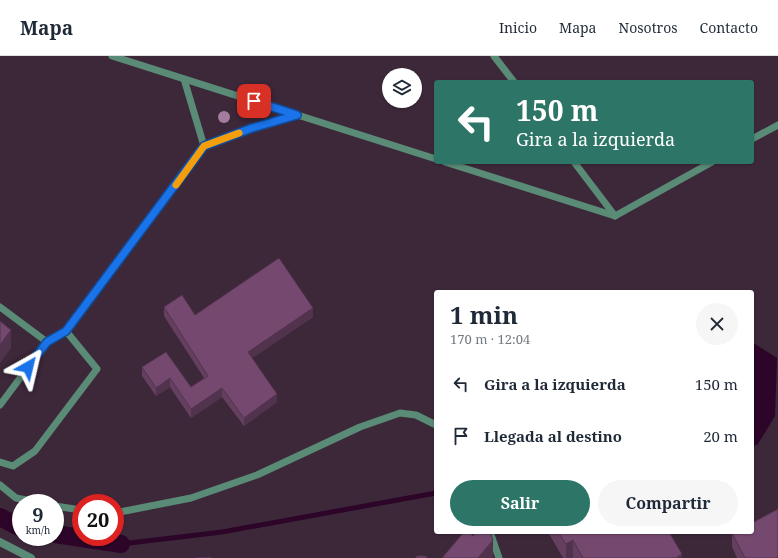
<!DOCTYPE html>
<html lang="es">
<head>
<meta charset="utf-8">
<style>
	:root { --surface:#fff; --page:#f6f6f7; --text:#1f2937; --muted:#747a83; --line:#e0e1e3; --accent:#2d7667 }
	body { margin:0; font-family:"Noto Serif",serif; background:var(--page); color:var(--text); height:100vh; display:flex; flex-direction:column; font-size:15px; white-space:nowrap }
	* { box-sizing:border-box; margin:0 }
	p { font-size:13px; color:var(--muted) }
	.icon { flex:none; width:22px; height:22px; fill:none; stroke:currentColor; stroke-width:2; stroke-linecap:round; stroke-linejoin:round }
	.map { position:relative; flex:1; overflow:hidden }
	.drawer { position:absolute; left:434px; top:234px; width:320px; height:244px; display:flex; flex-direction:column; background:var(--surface); border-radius:4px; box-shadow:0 1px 3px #0004 }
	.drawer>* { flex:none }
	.top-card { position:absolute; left:434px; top:24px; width:320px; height:84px; border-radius:4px; box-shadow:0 1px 3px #0004; background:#2d7667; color:#fff; overflow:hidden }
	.buttons { position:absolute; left:382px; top:12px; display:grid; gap:8px }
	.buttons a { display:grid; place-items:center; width:40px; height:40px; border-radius:50%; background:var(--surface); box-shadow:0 1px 3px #0004; font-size:20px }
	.speed { position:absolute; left:12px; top:438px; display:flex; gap:8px; font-size:20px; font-weight:700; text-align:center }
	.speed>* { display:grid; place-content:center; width:52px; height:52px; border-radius:50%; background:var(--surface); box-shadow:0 1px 3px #0004; line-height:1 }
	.speed small { font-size:10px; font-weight:400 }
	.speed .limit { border:6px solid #d22; background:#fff; color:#111 }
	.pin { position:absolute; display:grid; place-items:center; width:34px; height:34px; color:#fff; margin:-17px; border-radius:8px; box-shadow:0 2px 6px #0006 }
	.me { position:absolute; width:44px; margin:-22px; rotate:37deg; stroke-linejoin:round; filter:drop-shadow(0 0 3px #0008) }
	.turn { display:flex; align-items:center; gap:14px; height:84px; padding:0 16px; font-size:18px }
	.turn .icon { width:52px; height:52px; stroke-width:2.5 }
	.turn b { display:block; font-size:28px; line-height:34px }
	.round { display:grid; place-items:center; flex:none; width:42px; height:42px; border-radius:21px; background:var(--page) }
	.headline { display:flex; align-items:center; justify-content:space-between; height:68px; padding:0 16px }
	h1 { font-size:24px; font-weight:700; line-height:30px }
	.primary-button { display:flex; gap:8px; margin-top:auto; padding:8px 16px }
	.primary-button a { flex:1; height:46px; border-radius:24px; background:var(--accent); color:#fff; font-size:16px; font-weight:700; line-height:46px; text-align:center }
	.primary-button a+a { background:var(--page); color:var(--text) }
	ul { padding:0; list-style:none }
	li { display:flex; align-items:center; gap:12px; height:52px; padding:0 16px }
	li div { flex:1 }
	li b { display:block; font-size:15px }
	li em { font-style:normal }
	header { display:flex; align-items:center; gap:24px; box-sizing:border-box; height:56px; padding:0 20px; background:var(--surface); border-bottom:1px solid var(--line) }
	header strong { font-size:19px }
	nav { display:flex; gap:22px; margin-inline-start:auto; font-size:14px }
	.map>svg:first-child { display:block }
	.water { fill:#2c0528 }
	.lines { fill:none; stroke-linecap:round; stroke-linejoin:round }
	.stream { stroke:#2c0528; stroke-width:5 }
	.canal { stroke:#2c0528; stroke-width:18 }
	.service { stroke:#598b76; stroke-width:7 }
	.tertiary { stroke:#598b76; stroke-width:8 }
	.tree { fill:#a47c9e }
	.wall { fill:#653f5f }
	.shaded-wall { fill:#52334e }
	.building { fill:#75496f; stroke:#52334e }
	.route-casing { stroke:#114b97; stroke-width:10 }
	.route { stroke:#1a73e8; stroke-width:7 }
	.slow { stroke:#f59e0b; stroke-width:7 }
</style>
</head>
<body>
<header>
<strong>Mapa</strong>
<nav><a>Inicio</a><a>Mapa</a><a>Nosotros</a><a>Contacto</a></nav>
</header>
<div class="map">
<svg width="778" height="502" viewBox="0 0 778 502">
	<rect width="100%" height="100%" fill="#3d283a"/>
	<!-- water -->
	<polygon class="water" points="752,286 777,302 775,360 758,388 752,391"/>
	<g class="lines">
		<!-- stream -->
		<polyline class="stream" points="121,488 222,476 436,437"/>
		<!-- canal -->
		<g class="canal">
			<polyline points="0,461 21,472"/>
			<polyline points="55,478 121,488"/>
		</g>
		<!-- service -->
		<g class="service">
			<polyline points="112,0 436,103"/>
			<polyline points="494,0 514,26"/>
			<polyline points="184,23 204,90"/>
			<polyline points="752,83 778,69"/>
			<polyline points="445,106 615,160 712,106"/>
			<polyline points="574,106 615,160"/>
			<polyline points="0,251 47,286"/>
			<polyline points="0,349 47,286 66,275 204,90 252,72 297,59"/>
			<polyline points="0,406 13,410 35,395 97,313 66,275"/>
			<polyline points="0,429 16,442 42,447"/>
			<polyline points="55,450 81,454"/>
			<polyline points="115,457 191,442 257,419 360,371 400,357 416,359 436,369"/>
			<polyline points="490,476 499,502"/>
		</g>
		<!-- tertiary -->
		<polyline class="tertiary" points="0,486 31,502"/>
	</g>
	<!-- trees -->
	<circle class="tree" cx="224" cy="61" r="6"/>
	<!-- wall -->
	<g class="wall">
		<polygon points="164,251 195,259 313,261 252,302 277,346 244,370 222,341 191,362 170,331 156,340 142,320 142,311 191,331 204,322 164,260"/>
		<polygon points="548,476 669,476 682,502 563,502"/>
		<polygon points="732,477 778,502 737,502 732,491"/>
	</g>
	<!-- shaded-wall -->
	<g class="shaded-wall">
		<polygon points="313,252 313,261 248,305 248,296"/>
		<polygon points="11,274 11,292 0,307 0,289"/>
		<polygon points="170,322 170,331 156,340 156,332"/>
		<polygon points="222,332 222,341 191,362 191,353"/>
		<polygon points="277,338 277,346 244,370 244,362"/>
		<polygon points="493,484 493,501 492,502 478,502"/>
		<polygon points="573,484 573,502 566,502 566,488"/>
		<polygon points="682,498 682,502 676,502"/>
	</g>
	<!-- building -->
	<g class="building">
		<polygon points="279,202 313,252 248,296 277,338 244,362 222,332 191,353 170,322 156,332 142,311 166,296 191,331 208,320 164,251 182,239 195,259"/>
		<polygon points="0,265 11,274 0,289"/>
		<polygon points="778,453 778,502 745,502 732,477 734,476 752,476 752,467"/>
		<polygon points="464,476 469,476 473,480 476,476 489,476 491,478 493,484 478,502 442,502"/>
		<polygon points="558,476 669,476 682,498 676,502 583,502 573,484 566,488"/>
		<polygon points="417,500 426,500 427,502 415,502"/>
		<polygon points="211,501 211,502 195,502"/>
	</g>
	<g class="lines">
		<!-- route casing -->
		<g class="route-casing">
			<polyline id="route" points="28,311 47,286 66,275 204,90 252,72 297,59 254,45"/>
		</g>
		<!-- route -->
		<use href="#route" class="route"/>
		<!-- slow -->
		<polyline class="slow" points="176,129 204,90 239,77"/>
	</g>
</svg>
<div class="buttons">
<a><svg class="icon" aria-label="layers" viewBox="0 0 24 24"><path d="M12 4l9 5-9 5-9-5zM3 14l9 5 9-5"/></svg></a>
</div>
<div class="speed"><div>9<small>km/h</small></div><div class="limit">20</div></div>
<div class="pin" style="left:254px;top:45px;background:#d93025"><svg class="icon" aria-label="arrive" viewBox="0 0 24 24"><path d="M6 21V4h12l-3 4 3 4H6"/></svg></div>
<svg class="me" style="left:28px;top:311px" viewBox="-20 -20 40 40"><path d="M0-17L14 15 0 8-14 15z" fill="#1a73e8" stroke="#fff" stroke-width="4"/></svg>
<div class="top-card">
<div class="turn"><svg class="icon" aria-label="left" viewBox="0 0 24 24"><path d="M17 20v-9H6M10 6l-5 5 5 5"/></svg><div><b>150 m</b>Gira a la izquierda</div></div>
</div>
<section class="drawer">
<div class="headline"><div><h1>1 min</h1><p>170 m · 12:04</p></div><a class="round"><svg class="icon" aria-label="close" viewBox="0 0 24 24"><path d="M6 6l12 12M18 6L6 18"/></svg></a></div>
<ul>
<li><svg class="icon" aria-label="left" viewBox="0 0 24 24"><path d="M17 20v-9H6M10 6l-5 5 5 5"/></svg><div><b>Gira a la izquierda</b></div><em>150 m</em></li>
<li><svg class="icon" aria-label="arrive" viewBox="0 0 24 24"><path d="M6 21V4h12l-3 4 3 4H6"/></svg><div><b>Llegada al destino</b></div><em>20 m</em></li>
</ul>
<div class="primary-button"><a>Salir</a><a>Compartir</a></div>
</section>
</div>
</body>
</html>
